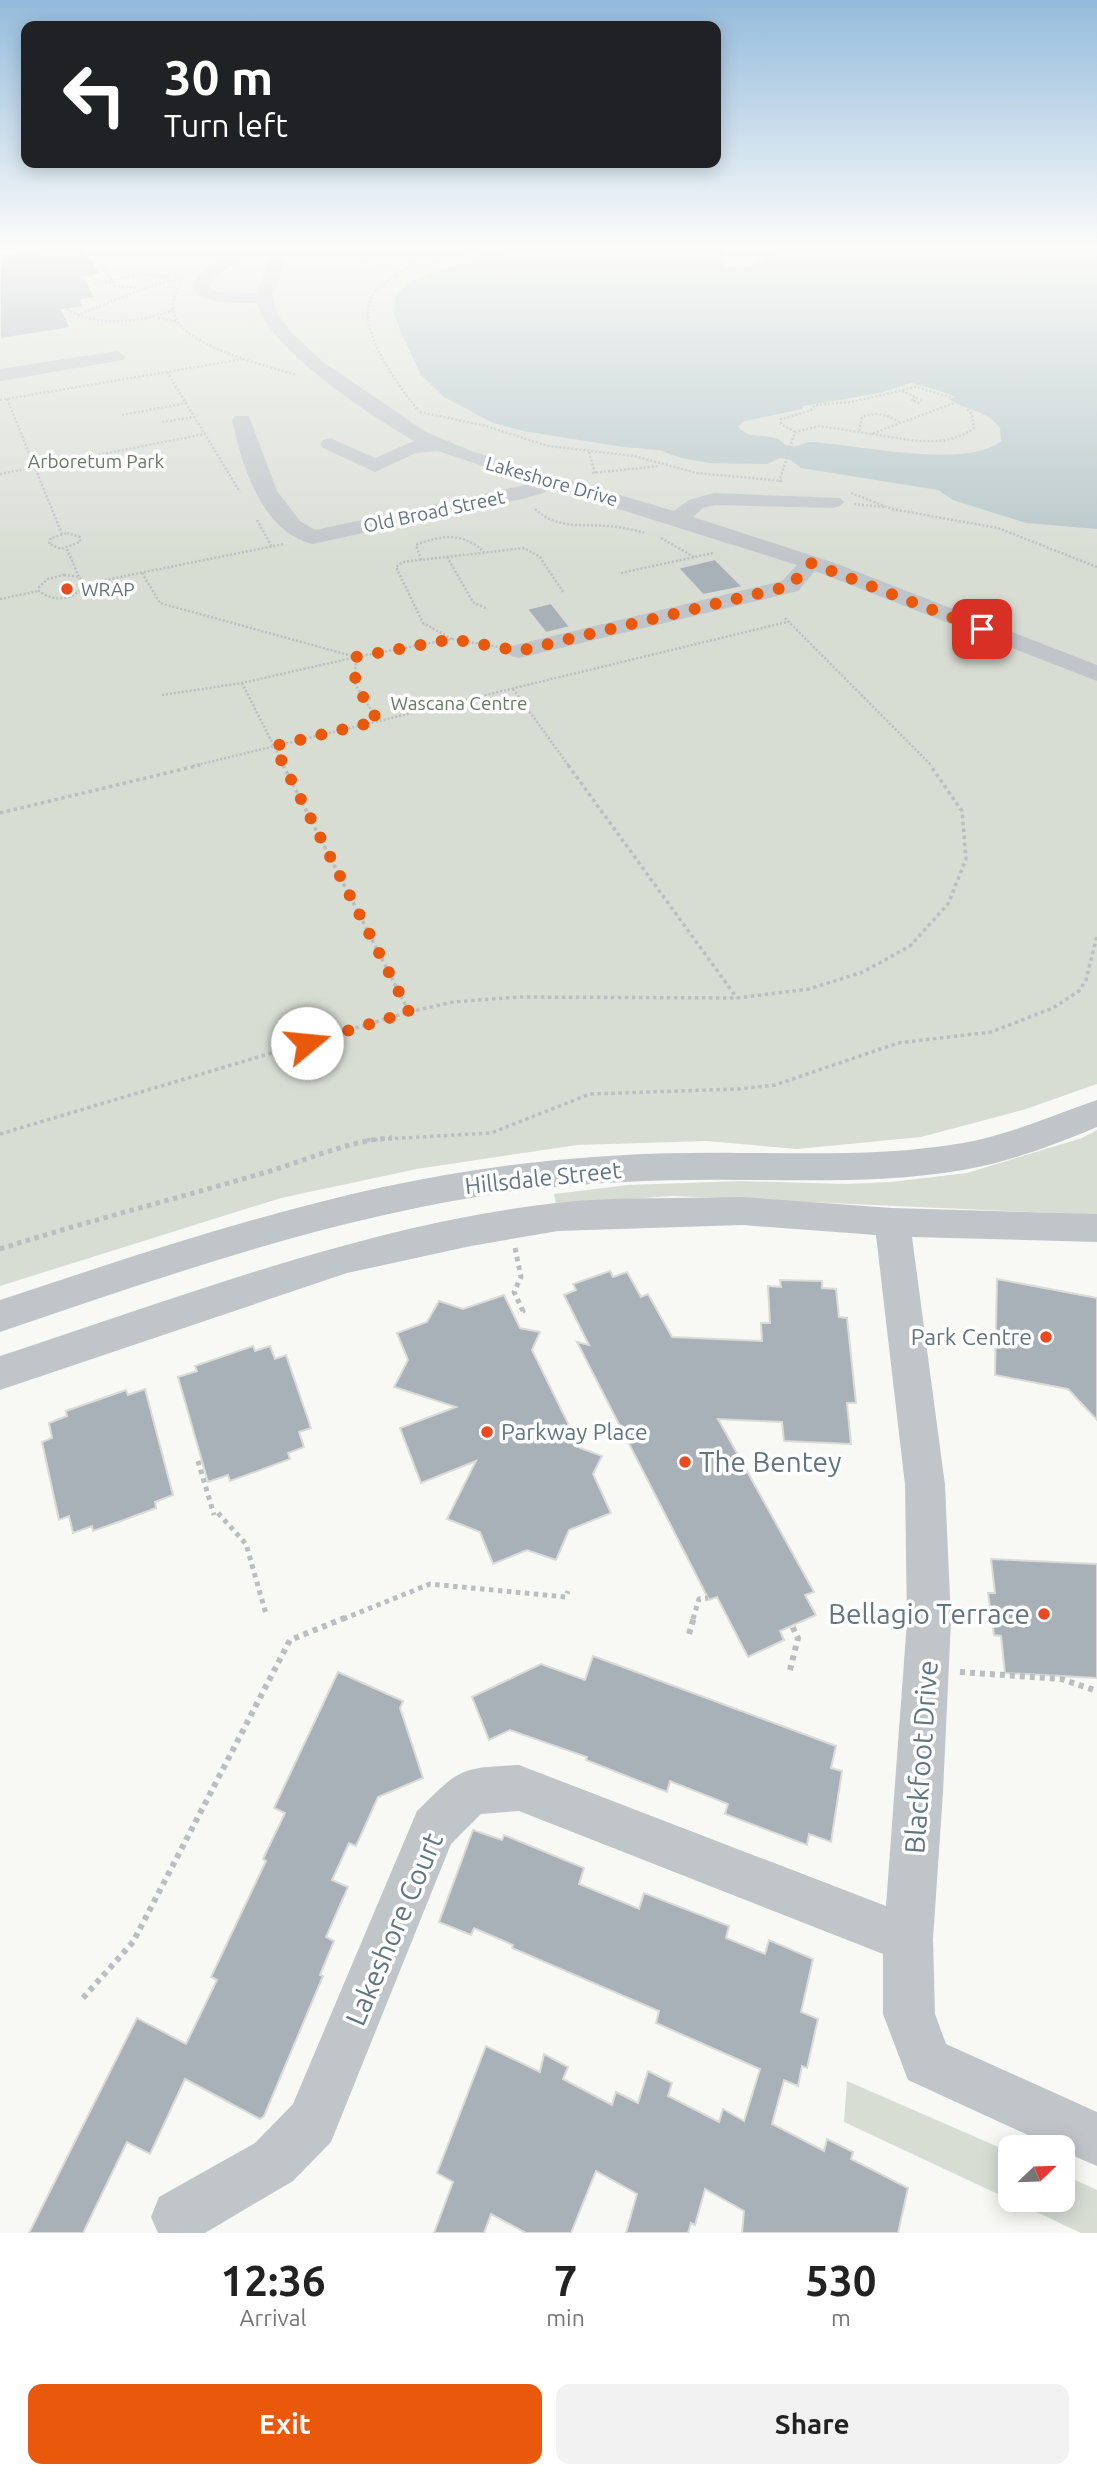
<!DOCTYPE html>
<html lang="en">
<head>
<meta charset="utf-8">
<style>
	:root { --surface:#fff; --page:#f2f2f2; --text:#222; --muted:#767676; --accent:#ea580c }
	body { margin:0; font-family:Ubuntu,sans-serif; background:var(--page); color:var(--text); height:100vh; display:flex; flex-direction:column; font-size:26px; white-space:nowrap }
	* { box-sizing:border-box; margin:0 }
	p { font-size:23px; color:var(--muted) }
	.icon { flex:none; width:38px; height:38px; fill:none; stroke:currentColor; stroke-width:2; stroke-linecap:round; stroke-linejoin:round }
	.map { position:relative; height:2233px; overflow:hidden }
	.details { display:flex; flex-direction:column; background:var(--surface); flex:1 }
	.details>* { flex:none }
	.guide { position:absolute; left:21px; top:21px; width:700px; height:147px; border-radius:14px; box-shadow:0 4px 18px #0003; background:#202124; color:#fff; overflow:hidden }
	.needle { width:46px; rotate:67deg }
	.controls { position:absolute; left:998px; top:2135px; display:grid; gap:14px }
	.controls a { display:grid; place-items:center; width:77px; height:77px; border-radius:14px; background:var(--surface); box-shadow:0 4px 18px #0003; font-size:35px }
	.pin { position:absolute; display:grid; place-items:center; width:60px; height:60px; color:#fff; margin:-30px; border-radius:14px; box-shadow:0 4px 10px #0006 }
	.me { position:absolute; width:77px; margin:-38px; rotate:73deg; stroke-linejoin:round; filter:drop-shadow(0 0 5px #0008) }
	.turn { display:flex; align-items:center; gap:24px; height:147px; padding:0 28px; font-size:32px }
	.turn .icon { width:91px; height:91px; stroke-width:2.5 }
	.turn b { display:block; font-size:49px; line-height:60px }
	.eta { display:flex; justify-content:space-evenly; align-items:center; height:119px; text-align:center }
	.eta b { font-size:42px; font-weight:700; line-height:49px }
	.primary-button { display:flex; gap:14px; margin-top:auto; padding:14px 28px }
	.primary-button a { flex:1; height:80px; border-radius:14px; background:var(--accent); color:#fff; font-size:28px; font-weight:700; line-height:80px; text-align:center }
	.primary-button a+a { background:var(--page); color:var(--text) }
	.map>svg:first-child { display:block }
	.green { fill:#d8ddd4 }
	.water { fill:#b7c6c9; fill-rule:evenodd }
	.building { fill:#a7b1b7; stroke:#dadad7; stroke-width:2 }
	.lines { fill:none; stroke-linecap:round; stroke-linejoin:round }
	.path-far3 { stroke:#babec0; stroke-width:2.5; stroke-dasharray:2 2; stroke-linecap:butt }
	.path-far2 { stroke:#babec0; stroke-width:3.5; stroke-dasharray:3.5 3.5; stroke-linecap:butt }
	.path-far1 { stroke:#babec0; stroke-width:5; stroke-dasharray:4.5 4.5; stroke-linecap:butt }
	.path { stroke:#babec0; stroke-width:6; stroke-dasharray:5 5; stroke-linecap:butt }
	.minor { fill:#c0c5c9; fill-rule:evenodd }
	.route { stroke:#ea580c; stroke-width:12; stroke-dasharray:0 21.6 }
	.poi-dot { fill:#ec4921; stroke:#fff; stroke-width:2.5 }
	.labels { text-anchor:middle; stroke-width:7; stroke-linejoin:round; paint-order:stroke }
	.far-park-label { font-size:19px; fill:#667961; stroke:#fff }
	.far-street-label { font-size:19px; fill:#617581; stroke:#fff }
	.far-poi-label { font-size:19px; fill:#617581; stroke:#fff; text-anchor:start }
	.street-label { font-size:23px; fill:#617581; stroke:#fff }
	.poi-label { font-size:23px; fill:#617581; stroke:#fff; text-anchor:end }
	.near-poi-label { font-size:28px; fill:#617581; stroke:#fff; text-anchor:start }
	.near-street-label { font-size:28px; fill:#617581; stroke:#fff }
</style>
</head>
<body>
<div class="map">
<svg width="1097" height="2233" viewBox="0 0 1097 2233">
	<rect width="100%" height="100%" fill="#f8f8f5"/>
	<!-- green -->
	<g class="green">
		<polygon points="0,248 1097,248 1097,1084 1023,1110 921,1137 797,1149 706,1141 577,1145 417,1169 281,1198 0,1286"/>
		<polygon points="1097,1130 1097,1215 673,1196 556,1204 554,1194 628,1185 741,1181 846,1184 891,1182 967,1173 1082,1138"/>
		<polygon points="847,2081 1010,2152 1010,2200 1062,2200 1062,2174 1097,2190 1097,2233 1081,2233 844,2122"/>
	</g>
	<!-- water -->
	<path class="water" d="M504,248H723L724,265C744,273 760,263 774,248H1097V529L1026,523L953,500L938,490L801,468L791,460L780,458L767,464L709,463L681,458L659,450L623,447L523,431L493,423L444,397L421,375L403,337L394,314L396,296L408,282ZM911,383C923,386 947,392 955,397L949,399C966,411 986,409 1000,428L1001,441C967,470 854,444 811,442C803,442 798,448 790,446C783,445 783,441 777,439C765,433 746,440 738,426L745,421L802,409L803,406L880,393Z"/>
	<!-- building -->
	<g class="building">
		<polygon points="46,248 85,248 101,274 84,277 96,298 81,300 83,307 62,310 71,328 0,339 0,254"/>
		<polygon points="715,559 743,587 703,595 678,568"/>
		<polygon points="551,603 570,627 546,633 527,609"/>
		<polygon points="610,1271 613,1277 627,1272 641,1297 648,1294 672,1337 762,1341 761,1323 770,1323 768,1286 781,1287 780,1280 822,1281 822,1288 836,1289 839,1317 847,1318 856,1403 847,1403 851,1444 784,1441 782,1422 718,1419 814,1592 805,1595 816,1615 780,1631 784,1640 748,1657 717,1597 709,1600 577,1342 589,1345 564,1295 576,1290 573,1284"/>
		<polygon points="997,1279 1097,1298 1097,1420 1068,1389 995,1375"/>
		<polygon points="504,1295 520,1328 540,1332 532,1350 580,1448 602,1456 593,1474 611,1513 569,1530 556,1560 527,1550 493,1564 480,1532 447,1519 476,1461 421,1483 400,1428 456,1407 394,1387 408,1360 397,1333 427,1322 439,1301 463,1309"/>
		<polygon points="253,1346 255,1351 270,1346 275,1359 286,1355 311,1428 299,1432 304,1447 288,1453 290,1459 230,1481 228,1475 208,1482 178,1377 197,1371 195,1366"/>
		<polygon points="145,1389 173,1495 155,1502 156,1508 121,1521 93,1531 92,1526 73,1533 69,1516 59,1520 42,1442 52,1438 49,1423 67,1416 66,1411 126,1390 128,1395"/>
		<polygon points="991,1559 1097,1564 1097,1678 1005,1673 1001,1636 994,1635 988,1593 995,1593"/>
		<polygon points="593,1656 836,1746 831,1768 842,1771 831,1842 809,1834 807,1845 725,1814 728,1804 670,1781 667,1792 586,1760 587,1757 510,1730 489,1740 472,1697 541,1664 585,1680"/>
		<polygon points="338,1672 403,1701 400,1708 423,1778 378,1797 356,1846 349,1843 332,1880 348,1887 326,1937 334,1941 320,1975 323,1976 264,2116 260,2119 185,2079 150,2154 127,2142 83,2233 29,2233 137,2018 186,2044 217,1980 211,1977 266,1861 263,1859 285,1813 274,1808"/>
		<polygon points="473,1830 502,1840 504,1835 584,1868 579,1884 639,1909 644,1893 729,1926 726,1938 765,1954 769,1940 813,1959 801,2012 818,2019 807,2068 802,2066 798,2086 784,2080 772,2124 824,2151 827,2139 853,2152 851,2159 908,2188 898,2233 742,2233 744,2211 705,2189 695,2225 691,2223 688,2233 626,2233 637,2194 596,2171 571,2233 526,2233 491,2214 484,2233 434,2233 453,2182 437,2173 486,2046 540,2072 544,2054 568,2067 563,2079 612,2105 616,2092 638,2103 648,2071 672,2083 668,2096 719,2122 723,2109 744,2121 760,2069 656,2023 659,2011 512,1948 513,1945 474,1928 471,1935 439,1922"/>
	</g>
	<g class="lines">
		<!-- path-far3 -->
		<g class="path-far3">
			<polyline points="34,248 36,253"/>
			<polyline points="91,248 115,286 139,288"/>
			<polyline points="355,248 355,258 400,271"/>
			<polyline points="403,271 476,248"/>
			<polyline points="91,275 97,285 141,273 169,278"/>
			<path d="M182,281C176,292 169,305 175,317C187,347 268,366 297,375"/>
			<path d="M67,309C95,328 143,322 173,310"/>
			<path d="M77,315C113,302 147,284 184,278"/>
			<polyline points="158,318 176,321"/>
			<polyline points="167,372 240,492"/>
			<polyline points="902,391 917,398 912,400 918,403 922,400"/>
			<polyline points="7,399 62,534"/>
			<polyline points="0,400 244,359"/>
			<path d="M417,409C398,385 350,322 375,292C382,283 392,279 401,272C410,265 417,256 424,248"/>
			<polyline points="420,412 486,426 548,446 634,456 697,473 784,481"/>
			<polyline points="122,415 187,403"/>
			<polyline points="162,422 195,417"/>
			<path d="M859,431L862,417C876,412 887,414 899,422"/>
			<polyline points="795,432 781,424 781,419 810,411 815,405 852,402 916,387 952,398"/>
			<path d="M872,434C905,439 945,450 974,428L972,414L966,408"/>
			<polyline points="589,452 595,473"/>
			<polyline points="592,473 659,466"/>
			<polyline points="0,474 205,434"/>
			<polyline points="779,482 795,432 819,426 871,434 954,403"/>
			<polyline points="851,493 892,509 998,528 1097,567"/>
			<polyline points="854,504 884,507"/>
			<path d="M535,509C556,529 581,524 608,526C621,527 634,530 646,533"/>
			<polyline points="257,520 272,547"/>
			<polygon points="67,533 80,537 80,542 61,549 49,544 51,538"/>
			<polyline points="661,538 694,557"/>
			<polyline points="67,549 79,577"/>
			<polyline points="447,557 473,602 487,609"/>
			<path d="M421,560L416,545C441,535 463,532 484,552"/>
			<polyline points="142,573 160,603 356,657 452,639 499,647"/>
			<polyline points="621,573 713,553"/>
			<path d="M64,575L79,577L85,584C74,600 55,603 39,591V587L48,579Z"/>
			<polyline points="85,584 284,544"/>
			<polyline points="0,599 39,591"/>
			<polyline points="785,618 932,766"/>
			<polyline points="452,639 423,623 396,567 403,562 524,548 540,557 563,592"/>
			<polyline points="242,683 284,766"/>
			<polyline points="513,689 569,766"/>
			<polyline points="162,695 242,683 356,657 355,684 378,721"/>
			<polyline points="193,766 787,622"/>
		</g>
		<!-- path-far2 -->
		<g class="path-far2">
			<polyline points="283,765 409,1012"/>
			<polyline points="568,765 737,998"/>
			<polyline points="0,813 200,765"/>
			<polyline points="0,1134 409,1012 453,1002 518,997 737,998 809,989 863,972 910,946 948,904 966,859 962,811 930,765"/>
			<polyline points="367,1140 491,1133 590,1094 738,1089 775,1085 898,1043 991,1032 1053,1008 1079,991 1086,980 1097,936"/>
		</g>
		<!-- path-far1 -->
		<g class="path-far1">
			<polyline points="515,1248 521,1277 514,1292 523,1311 518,1312"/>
			<path d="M0,1249C87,1221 176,1199 263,1173C306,1161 348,1140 392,1138"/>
			<polyline points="198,1461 214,1515"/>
			<polyline points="218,1513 246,1544 266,1614"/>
			<polyline points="343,1619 430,1584 566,1597 568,1591"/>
			<polyline points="693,1619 699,1599 708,1598"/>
		</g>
		<!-- path -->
		<g class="path">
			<polyline points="689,1634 694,1617"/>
			<polyline points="790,1670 798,1638 792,1626"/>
			<polyline points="960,1672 1061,1679 1097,1691"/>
			<polyline points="83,1998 133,1942 290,1640 347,1617"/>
		</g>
		<!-- minor -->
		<g class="minor">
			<path d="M250,248H290L272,298L277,314L291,332L323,362L426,432L474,452L674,511L689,500L714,493L840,498L844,502L840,506L833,508L715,505L703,508L693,517L835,563L1097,665V681L815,571L798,591L519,658L511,656L507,651L511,646L782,581L797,565L555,489L527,498L312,544C261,531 242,465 232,420L235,416H249L277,491L300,521L315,530L534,483L438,451L416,453L375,472L323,448L320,444L323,440L330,438L375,458L414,441C371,416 270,350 257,303L217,302L198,295L193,284C207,264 225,253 250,248ZM271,255L257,293L220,292L211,288L210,284C226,264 246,257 271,255Z"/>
			<polygon points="117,351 126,356 123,360 0,381 0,369"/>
			<path d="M1097,1100V1127C1054,1145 1009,1162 963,1170C888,1183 813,1180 737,1180C669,1179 602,1182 534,1189C350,1210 175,1273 0,1332V1300C173,1243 347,1183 529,1163C598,1155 668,1152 738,1153C813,1153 888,1156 963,1143C1010,1135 1052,1115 1097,1100Z"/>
			<path d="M742,1197L892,1208L1097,1214V1242L912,1237L945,1485L951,1621L943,1792L933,1939L935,2014L946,2044L1097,2112V2166L1062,2151V2147H1054L908,2080L883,2014V1954L519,1811L481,1814L451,1844L331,2142L293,2181L205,2233H158L151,2217L159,2197L255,2143L293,2104L417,1811C461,1768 458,1768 519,1765L886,1906L907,1621L905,1485L876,1235L742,1225L558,1231L471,1246L347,1273L0,1390V1356C182,1297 365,1225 556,1203C617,1196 681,1199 742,1197Z"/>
		</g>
	</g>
	<!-- sky -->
	<linearGradient id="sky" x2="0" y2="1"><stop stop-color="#94bbdc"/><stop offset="0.44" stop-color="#fcfcfa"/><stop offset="1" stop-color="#fcfcfa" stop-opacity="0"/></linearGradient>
	<rect width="1097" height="560" fill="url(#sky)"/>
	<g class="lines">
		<!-- route -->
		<polyline class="route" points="307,1043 409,1012 274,746 378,721 355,684 356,657 452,639 519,651 790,586 811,563 982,629"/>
	</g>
	<!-- markers -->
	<g class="poi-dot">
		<circle cx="67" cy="589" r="7"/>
		<circle cx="1046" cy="1337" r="7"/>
		<circle cx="487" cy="1432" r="7"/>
		<circle cx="685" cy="1462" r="7"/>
		<circle cx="1044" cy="1614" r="7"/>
	</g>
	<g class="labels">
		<!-- far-park labels -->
		<g class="far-park-label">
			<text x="96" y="468">Arboretum Park</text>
			<text x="459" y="710">Wascana Centre</text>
		</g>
		<!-- far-street labels -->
		<g class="far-street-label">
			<text transform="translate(552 481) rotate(16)" y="7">Lakeshore Drive</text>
			<text transform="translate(434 511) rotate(-12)" y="7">Old Broad Street</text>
		</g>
		<!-- far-poi labels -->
		<g class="far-poi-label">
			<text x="81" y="596">WRAP</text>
		</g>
		<!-- street labels -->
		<g class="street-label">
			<text transform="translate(543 1178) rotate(-6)" y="8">Hillsdale Street</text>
		</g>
		<!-- poi labels -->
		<g class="poi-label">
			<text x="1032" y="1345">Park Centre</text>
			<text x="501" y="1440" text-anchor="start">Parkway Place</text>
		</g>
		<!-- near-poi labels -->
		<g class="near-poi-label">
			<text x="699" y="1472">The Bentey</text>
			<text x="1030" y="1624" text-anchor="end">Bellagio Terrace</text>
		</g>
		<!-- near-street labels -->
		<g class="near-street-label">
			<text transform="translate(921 1757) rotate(-86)" y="10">Blackfoot Drive</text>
			<text transform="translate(394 1929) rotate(-67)" y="10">Lakeshore Court</text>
		</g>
	</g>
</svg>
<div class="controls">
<a><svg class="needle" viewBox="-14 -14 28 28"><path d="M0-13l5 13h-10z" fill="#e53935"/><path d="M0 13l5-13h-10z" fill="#767676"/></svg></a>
</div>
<div class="pin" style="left:982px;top:629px;background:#d93025"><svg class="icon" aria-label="arrive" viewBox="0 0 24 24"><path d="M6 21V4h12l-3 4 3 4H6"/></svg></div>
<svg class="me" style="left:307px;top:1043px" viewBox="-20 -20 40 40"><circle r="19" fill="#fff"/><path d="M0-13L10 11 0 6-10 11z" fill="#ea580c"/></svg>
<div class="guide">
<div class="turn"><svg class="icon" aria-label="left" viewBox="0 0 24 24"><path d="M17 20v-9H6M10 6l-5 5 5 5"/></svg><div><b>30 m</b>Turn left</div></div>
</div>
</div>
<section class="details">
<div class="eta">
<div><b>12:36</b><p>Arrival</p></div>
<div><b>7</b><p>min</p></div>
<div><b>530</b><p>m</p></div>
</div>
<div class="primary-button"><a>Exit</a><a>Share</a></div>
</section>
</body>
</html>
